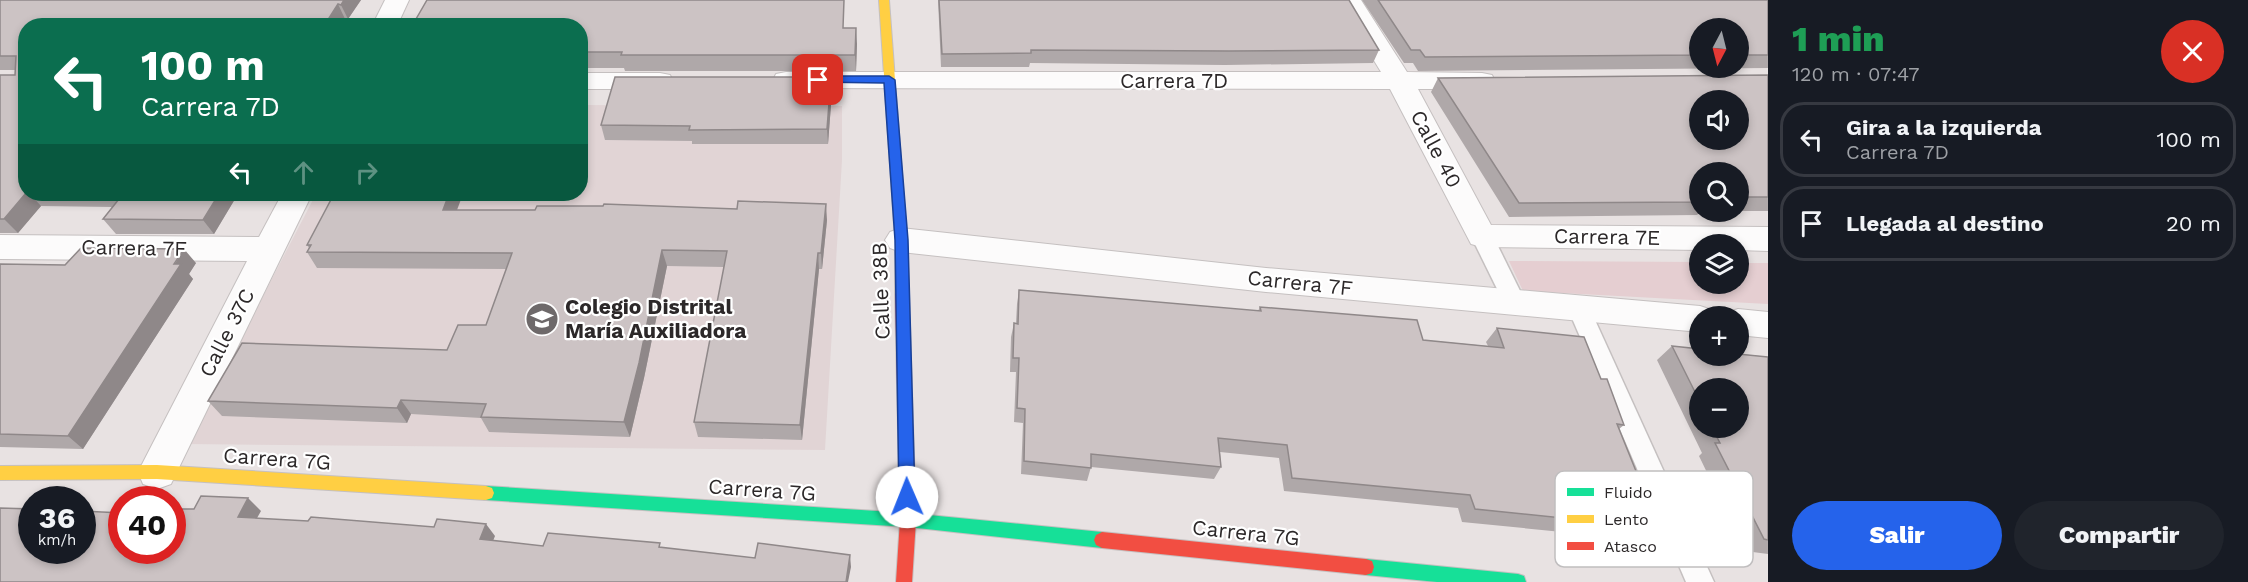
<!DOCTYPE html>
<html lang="es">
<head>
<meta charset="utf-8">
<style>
	:root { --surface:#171b24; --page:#20242c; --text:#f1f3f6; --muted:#9ea1a6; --line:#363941; --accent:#2563eb }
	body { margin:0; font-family:"Work Sans",sans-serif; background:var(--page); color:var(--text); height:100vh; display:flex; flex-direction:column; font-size:22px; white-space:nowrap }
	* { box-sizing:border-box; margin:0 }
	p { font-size:20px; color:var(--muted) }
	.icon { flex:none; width:33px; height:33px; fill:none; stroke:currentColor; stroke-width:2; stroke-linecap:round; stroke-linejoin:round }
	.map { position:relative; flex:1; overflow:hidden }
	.sheet { display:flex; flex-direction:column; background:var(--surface); width:480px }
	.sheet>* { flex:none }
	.banner { position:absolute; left:18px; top:18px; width:570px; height:183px; border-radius:24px; box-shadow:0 3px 9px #0003; background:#0b6e4f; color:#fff; overflow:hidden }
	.needle { width:39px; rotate:187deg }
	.tools { position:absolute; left:1689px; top:18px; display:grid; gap:12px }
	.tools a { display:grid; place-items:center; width:60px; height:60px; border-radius:50%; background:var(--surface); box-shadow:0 3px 9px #0003; font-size:30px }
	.speed { position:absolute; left:18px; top:486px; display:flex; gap:12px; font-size:30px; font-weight:700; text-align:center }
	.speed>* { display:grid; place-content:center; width:78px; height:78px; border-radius:50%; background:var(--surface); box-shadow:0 3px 9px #0003; line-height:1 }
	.speed small { font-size:15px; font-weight:400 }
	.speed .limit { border:9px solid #d22; background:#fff; color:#111 }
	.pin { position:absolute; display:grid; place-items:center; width:51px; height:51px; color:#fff; margin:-26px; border-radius:12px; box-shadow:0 3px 9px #0006 }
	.me { position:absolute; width:66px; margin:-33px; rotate:359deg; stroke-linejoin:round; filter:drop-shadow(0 0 4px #0008) }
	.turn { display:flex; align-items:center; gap:21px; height:126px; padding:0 24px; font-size:27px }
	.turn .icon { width:78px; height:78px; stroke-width:2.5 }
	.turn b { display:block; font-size:42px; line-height:51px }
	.lanes { display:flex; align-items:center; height:57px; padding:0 24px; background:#0003; justify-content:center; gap:30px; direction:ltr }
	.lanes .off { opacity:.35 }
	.round { display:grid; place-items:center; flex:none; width:63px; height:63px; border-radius:32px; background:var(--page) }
	.summary { display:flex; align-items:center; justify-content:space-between; height:102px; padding:0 24px }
	h1 { font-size:36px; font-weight:800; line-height:45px; color:#1e9e55 }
	.cta { display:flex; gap:12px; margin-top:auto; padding:12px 24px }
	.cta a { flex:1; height:69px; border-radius:36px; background:var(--accent); color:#fff; font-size:24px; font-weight:800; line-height:69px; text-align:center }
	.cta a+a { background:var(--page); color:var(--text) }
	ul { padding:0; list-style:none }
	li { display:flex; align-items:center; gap:18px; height:75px; margin:0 12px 9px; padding:0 12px; border:3px solid var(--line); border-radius:24px }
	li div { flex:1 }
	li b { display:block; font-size:22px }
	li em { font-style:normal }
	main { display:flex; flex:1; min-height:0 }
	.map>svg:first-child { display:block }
	.built { fill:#e1d4d5 }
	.green { fill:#e5ced1 }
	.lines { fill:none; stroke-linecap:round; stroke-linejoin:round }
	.lane-casing { stroke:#c5c0c0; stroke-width:3 }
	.street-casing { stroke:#c5c0c0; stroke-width:2 }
	.fast-casing { stroke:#c5c0c0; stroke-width:2 }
	.slow-casing { stroke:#c5c0c0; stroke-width:2 }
	.jam-casing { stroke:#c5c0c0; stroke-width:2 }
	.lane { fill:#fcfbfb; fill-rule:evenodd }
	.street { fill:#fcfbfb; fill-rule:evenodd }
	.fast { fill:#16e098; fill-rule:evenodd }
	.slow { fill:#ffcf43; fill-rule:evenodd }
	.jam { fill:#f24e42; fill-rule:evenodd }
	.wall { fill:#afa8a9; fill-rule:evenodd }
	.shaded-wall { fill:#8f8889 }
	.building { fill:#ccc3c4; stroke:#8f8889; stroke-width:1.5; fill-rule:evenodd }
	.route { fill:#2563eb; stroke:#184099; stroke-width:1.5 }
	.labels { text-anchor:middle; stroke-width:4.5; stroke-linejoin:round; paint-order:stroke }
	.street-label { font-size:21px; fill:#2c2829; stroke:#fff }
	.poi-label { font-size:21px; font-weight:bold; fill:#2c2829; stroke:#fff; text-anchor:start }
	.key { fill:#fff; stroke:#c0bebf; stroke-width:1.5 }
	.key-label { font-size:16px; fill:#2c2829 }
</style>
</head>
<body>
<main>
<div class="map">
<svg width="1768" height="582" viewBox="0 0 1768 582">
	<rect width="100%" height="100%" fill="#e8e2e2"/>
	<!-- built -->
	<polygon class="built" points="581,105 842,106 842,160 825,450 186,444 316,194 580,194"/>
	<!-- green -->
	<polygon class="green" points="1509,261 1699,262 1700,284 1738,284 1739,263 1768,263 1768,304 1523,291"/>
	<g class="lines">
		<!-- lane casing -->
		<g class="lane-casing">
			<g id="lane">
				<polygon points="1482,228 1490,230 1493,236 1526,303 1523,309 1515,312 1507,309 1504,303 1471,236 1474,230"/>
				<polygon points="1579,300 1587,303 1590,309 1714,582 1686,582 1568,309 1571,303"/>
			</g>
		</g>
		<!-- street casing -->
		<g class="street-casing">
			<g id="street">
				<polygon points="385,0 409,0 397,26 372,26"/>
				<polygon points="1337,0 1361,0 1407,72 1482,73 1492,75 1495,81 1492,87 1482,89 1418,89 1491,225 1768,227 1768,251 1738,250 1738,244 1700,244 1700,250 1482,247 1471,244 1390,89 786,88 776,86 773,80 776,74 786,72 1381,72"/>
				<polygon points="580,73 660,73 670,75 673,81 670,87 660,89 580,89"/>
				<polygon points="282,194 312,194 171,484 157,489 143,484 138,472 247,261 0,259 0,235 259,237"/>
				<polygon points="901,228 1266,268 1700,306 1712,310 1716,316 1700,316 1700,332 1266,292 901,252 890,248 885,240 890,232"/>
				<polygon points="1738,309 1768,312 1768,338 1738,335 1738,316 1724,316 1726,313"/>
			</g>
		</g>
		<!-- fast casing -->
		<g class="fast-casing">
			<g id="fast">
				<polygon points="486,486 908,513 1102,532 1108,535 1110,540 1108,545 1102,548 908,527 486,500 480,498 478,493 480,488"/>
				<polygon points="1366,559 1518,574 1524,576 1526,582 1437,582 1366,575 1360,573 1358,567 1360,561"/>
			</g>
		</g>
		<!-- slow casing -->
		<g class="slow-casing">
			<g id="slow">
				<polygon points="879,0 889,0 907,240 909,294 907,298 897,298 895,294 895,240"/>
				<polygon points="157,465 486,486 492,488 494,493 492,498 486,500 157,479 0,480 0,466"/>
			</g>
		</g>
		<!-- jam casing -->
		<g class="jam-casing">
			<g id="jam">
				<polygon points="902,289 907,290 909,294 916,520 912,582 896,582 900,520 895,294 897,290"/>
				<polygon points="1102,532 1366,559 1372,561 1374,567 1372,573 1366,575 1102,548 1096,545 1094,540 1096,535"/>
			</g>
		</g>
		<!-- lane -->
		<use href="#lane" class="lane"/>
		<!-- street -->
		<use href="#street" class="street"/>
		<!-- fast -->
		<use href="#fast" class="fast"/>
		<!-- slow -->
		<use href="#slow" class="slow"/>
		<!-- jam -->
		<use href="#jam" class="jam"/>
	</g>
	<!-- wall -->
	<g class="wall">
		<polygon points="0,0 361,0 348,19 345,19 340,26 26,26 26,194 238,194 214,234 116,234 103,219 112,207 41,206 18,233 0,233 0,75 15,75 15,70 0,70"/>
		<polygon points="938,0 1349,0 1379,50 1373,63 1225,65 1030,63 1029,67 941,67"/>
		<path d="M1362,0H1768V68L1418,71L1413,63H1404ZM1700,28H1738V68H1700Z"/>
		<polygon points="580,26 844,28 857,44 856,71 625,71 624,68 580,68"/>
		<polygon points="1768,75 1768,211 1738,211 1738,172 1700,172 1700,212 1697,215 1509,217 1431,92 1438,78"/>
		<polygon points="832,92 828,144 692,144 692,141 605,140 601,125"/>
		<polygon points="457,210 827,220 822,269 819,269 802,440 698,437 694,422 724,267 667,266 644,378 630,437 489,432 481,418 411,414 407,423 222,416 208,401 447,350 486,325 506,269 317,268 307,252 309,248 307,245"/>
		<polygon points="196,263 189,274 193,279 83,449 0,447 0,264 65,265"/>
		<polygon points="1019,290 1258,311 1260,307 1423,340 1488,346 1486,342 1497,328 1601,379 1624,425 1619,429 1659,528 1643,540 1462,522 1458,508 1284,491 1279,458 1220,452 1221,467 1214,479 1091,467 1087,481 1021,474 1023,423 1014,422 1016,372 1010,372 1011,337 1014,323 1016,323 1017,304"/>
		<path d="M1672,346L1768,357V554L1745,551L1699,456L1702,453L1657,360ZM1700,388L1738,428H1700Z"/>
	</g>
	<!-- shaded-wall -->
	<g class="shaded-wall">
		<polygon points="344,0 361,0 348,19 341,5"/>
		<polygon points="338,4 345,19 340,26 324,26"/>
		<polygon points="856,28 857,44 856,71 855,55"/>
		<polygon points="831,77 832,92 828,144 827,129"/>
		<polygon points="26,193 30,194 41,206 18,233 4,219"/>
		<polygon points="219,194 238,194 214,234 203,220"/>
		<polygon points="449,194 463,194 451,226 443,210"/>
		<polygon points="826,204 827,220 822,269 821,253"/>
		<polygon points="184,249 196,263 189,274 193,279 83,449 68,436"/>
		<polygon points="662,250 667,266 644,378 630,437 624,422"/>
		<polygon points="818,253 819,269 802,440 800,425"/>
		<polygon points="401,400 411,414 407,423 397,408"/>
		<polygon points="248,498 261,511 251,529 238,517"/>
		<polygon points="486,524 495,536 489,551 480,539"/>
		<polygon points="850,555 851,567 848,582 846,582"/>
	</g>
	<!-- building -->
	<g class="building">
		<polygon points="0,0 344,0 341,5 338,4 324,26 26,26 26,193 4,219 0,219 0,75 15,75 16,56 0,56"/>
		<polygon points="427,0 844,0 843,28 856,28 855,55 621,55 622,52 580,52 580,26 412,26"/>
		<polygon points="939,0 1349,0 1379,50 1229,51 1031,50 1031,53 942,54"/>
		<polygon points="1378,0 1768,0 1768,55 1738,55 1738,28 1700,28 1700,55 1425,57 1420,50 1411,50"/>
		<path d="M1768,75V197H1738V172H1700V202L1519,203L1438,78ZM1700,100H1738V140H1700Z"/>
		<polygon points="615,77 831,77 827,129 689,130 690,126 601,125"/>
		<polygon points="123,194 219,194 203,220 103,219"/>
		<polygon points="334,194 449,194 443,210 535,210 537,206 603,206 604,204 737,209 738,201 826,204 821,253 818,253 800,425 694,422 727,251 662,250 639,363 624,422 481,417 486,404 401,400 397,408 208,401 242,343 447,350 458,325 486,325 512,253 307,252 311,245 307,245"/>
		<polygon points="81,248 184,249 174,264 181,264 68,436 0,434 0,264 65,265"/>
		<polygon points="1019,290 1261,311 1260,307 1417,320 1423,340 1504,348 1497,328 1584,337 1601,379 1607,379 1624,425 1617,424 1659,528 1475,509 1470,495 1292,478 1287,445 1218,438 1221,467 1091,454 1091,468 1024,461 1025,409 1017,408 1019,358 1013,358 1014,323 1018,324"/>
		<polygon points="1672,346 1700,349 1700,356 1738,356 1738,354 1768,357 1768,540 1764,539 1715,443 1720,443 1712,428 1738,428 1738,388 1700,388 1700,402"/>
		<polygon points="201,496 248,498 238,517 308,521 311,517 434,527 437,519 486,524 480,539 543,546 548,533 660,543 659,547 755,558 758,543 850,555 846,582 0,582 0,508 32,509 32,550 82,550 82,511 122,513 122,550 172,550 172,509 194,509"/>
	</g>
	<!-- route -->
	<polygon class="route" points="818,76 889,76 895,80 908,240 915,497 913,502 907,504 901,502 899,497 895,240 884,83 814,82 812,80"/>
	<!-- icons -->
	<defs>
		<g id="school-disc" transform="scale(1.725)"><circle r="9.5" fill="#6e696a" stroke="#fff"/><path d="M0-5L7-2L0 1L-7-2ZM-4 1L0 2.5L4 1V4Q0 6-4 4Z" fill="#fff"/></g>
	</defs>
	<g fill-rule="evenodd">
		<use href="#school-disc" x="542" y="319"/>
	</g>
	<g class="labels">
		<!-- street labels -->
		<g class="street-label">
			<text x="1174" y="88">Carrera 7D</text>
			<text transform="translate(1436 149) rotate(62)" y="7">Calle 40</text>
			<text transform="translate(1607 237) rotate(1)" y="7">Carrera 7E</text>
			<text transform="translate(134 248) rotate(1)" y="7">Carrera 7F</text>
			<text transform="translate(1300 283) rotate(6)" y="7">Carrera 7F</text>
			<text transform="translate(881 291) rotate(-92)" y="7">Calle 38B</text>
			<text transform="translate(227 333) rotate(-63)" y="7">Calle 37C</text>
			<text transform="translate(277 459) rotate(4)" y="7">Carrera 7G</text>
			<text transform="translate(762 490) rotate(4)" y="7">Carrera 7G</text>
			<text transform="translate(1246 533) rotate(6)" y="7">Carrera 7G</text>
		</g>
		<!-- poi labels -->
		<g class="poi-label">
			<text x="565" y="314">Colegio Distrital<tspan x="565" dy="24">María Auxiliadora</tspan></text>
		</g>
	</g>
	<!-- legend -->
	<rect x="1555" y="471" width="198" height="96" rx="9" class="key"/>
	<rect x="1567" y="488" width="27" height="8" fill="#16e098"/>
	<rect x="1567" y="515" width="27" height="8" fill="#ffcf43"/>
	<rect x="1567" y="542" width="27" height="8" fill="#f24e42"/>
	<g class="key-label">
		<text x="1604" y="498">Fluido</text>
		<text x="1604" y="525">Lento</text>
		<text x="1604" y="552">Atasco</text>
	</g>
</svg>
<div class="tools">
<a><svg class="needle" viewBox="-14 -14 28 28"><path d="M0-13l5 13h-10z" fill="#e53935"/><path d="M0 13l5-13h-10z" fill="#9ea1a6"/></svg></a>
<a><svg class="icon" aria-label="sound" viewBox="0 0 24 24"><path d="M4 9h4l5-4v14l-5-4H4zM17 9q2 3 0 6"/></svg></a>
<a><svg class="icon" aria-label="search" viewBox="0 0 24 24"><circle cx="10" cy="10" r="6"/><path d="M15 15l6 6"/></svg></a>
<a><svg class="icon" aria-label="layers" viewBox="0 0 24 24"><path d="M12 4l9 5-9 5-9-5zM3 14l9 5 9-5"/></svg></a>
<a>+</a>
<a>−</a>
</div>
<div class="speed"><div>36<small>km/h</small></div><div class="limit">40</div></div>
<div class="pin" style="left:818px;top:80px;background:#d93025"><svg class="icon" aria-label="arrive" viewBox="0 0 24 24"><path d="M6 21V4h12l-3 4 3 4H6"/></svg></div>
<svg class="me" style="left:907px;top:497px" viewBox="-20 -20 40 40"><circle r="19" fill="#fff"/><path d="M0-13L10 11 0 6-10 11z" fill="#2563eb"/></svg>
<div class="banner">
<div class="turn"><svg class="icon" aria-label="left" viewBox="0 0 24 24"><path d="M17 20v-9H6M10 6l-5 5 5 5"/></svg><div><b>100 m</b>Carrera 7D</div></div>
<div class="lanes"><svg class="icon" aria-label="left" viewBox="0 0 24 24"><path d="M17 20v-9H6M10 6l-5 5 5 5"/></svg><svg class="icon off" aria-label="ahead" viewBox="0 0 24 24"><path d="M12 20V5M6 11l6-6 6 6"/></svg><svg class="icon off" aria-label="right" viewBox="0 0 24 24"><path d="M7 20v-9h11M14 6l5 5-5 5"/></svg></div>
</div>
</div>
<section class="sheet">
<div class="summary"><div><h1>1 min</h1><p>120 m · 07:47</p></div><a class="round" style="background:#d93025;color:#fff"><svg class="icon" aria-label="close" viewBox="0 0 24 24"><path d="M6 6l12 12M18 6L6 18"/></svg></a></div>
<ul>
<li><svg class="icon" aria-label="left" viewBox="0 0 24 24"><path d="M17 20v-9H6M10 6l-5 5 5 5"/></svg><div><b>Gira a la izquierda</b><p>Carrera 7D</p></div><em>100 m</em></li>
<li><svg class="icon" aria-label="arrive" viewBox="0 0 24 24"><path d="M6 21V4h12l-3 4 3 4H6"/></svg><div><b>Llegada al destino</b></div><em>20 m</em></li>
</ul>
<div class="cta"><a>Salir</a><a>Compartir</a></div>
</section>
</main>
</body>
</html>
